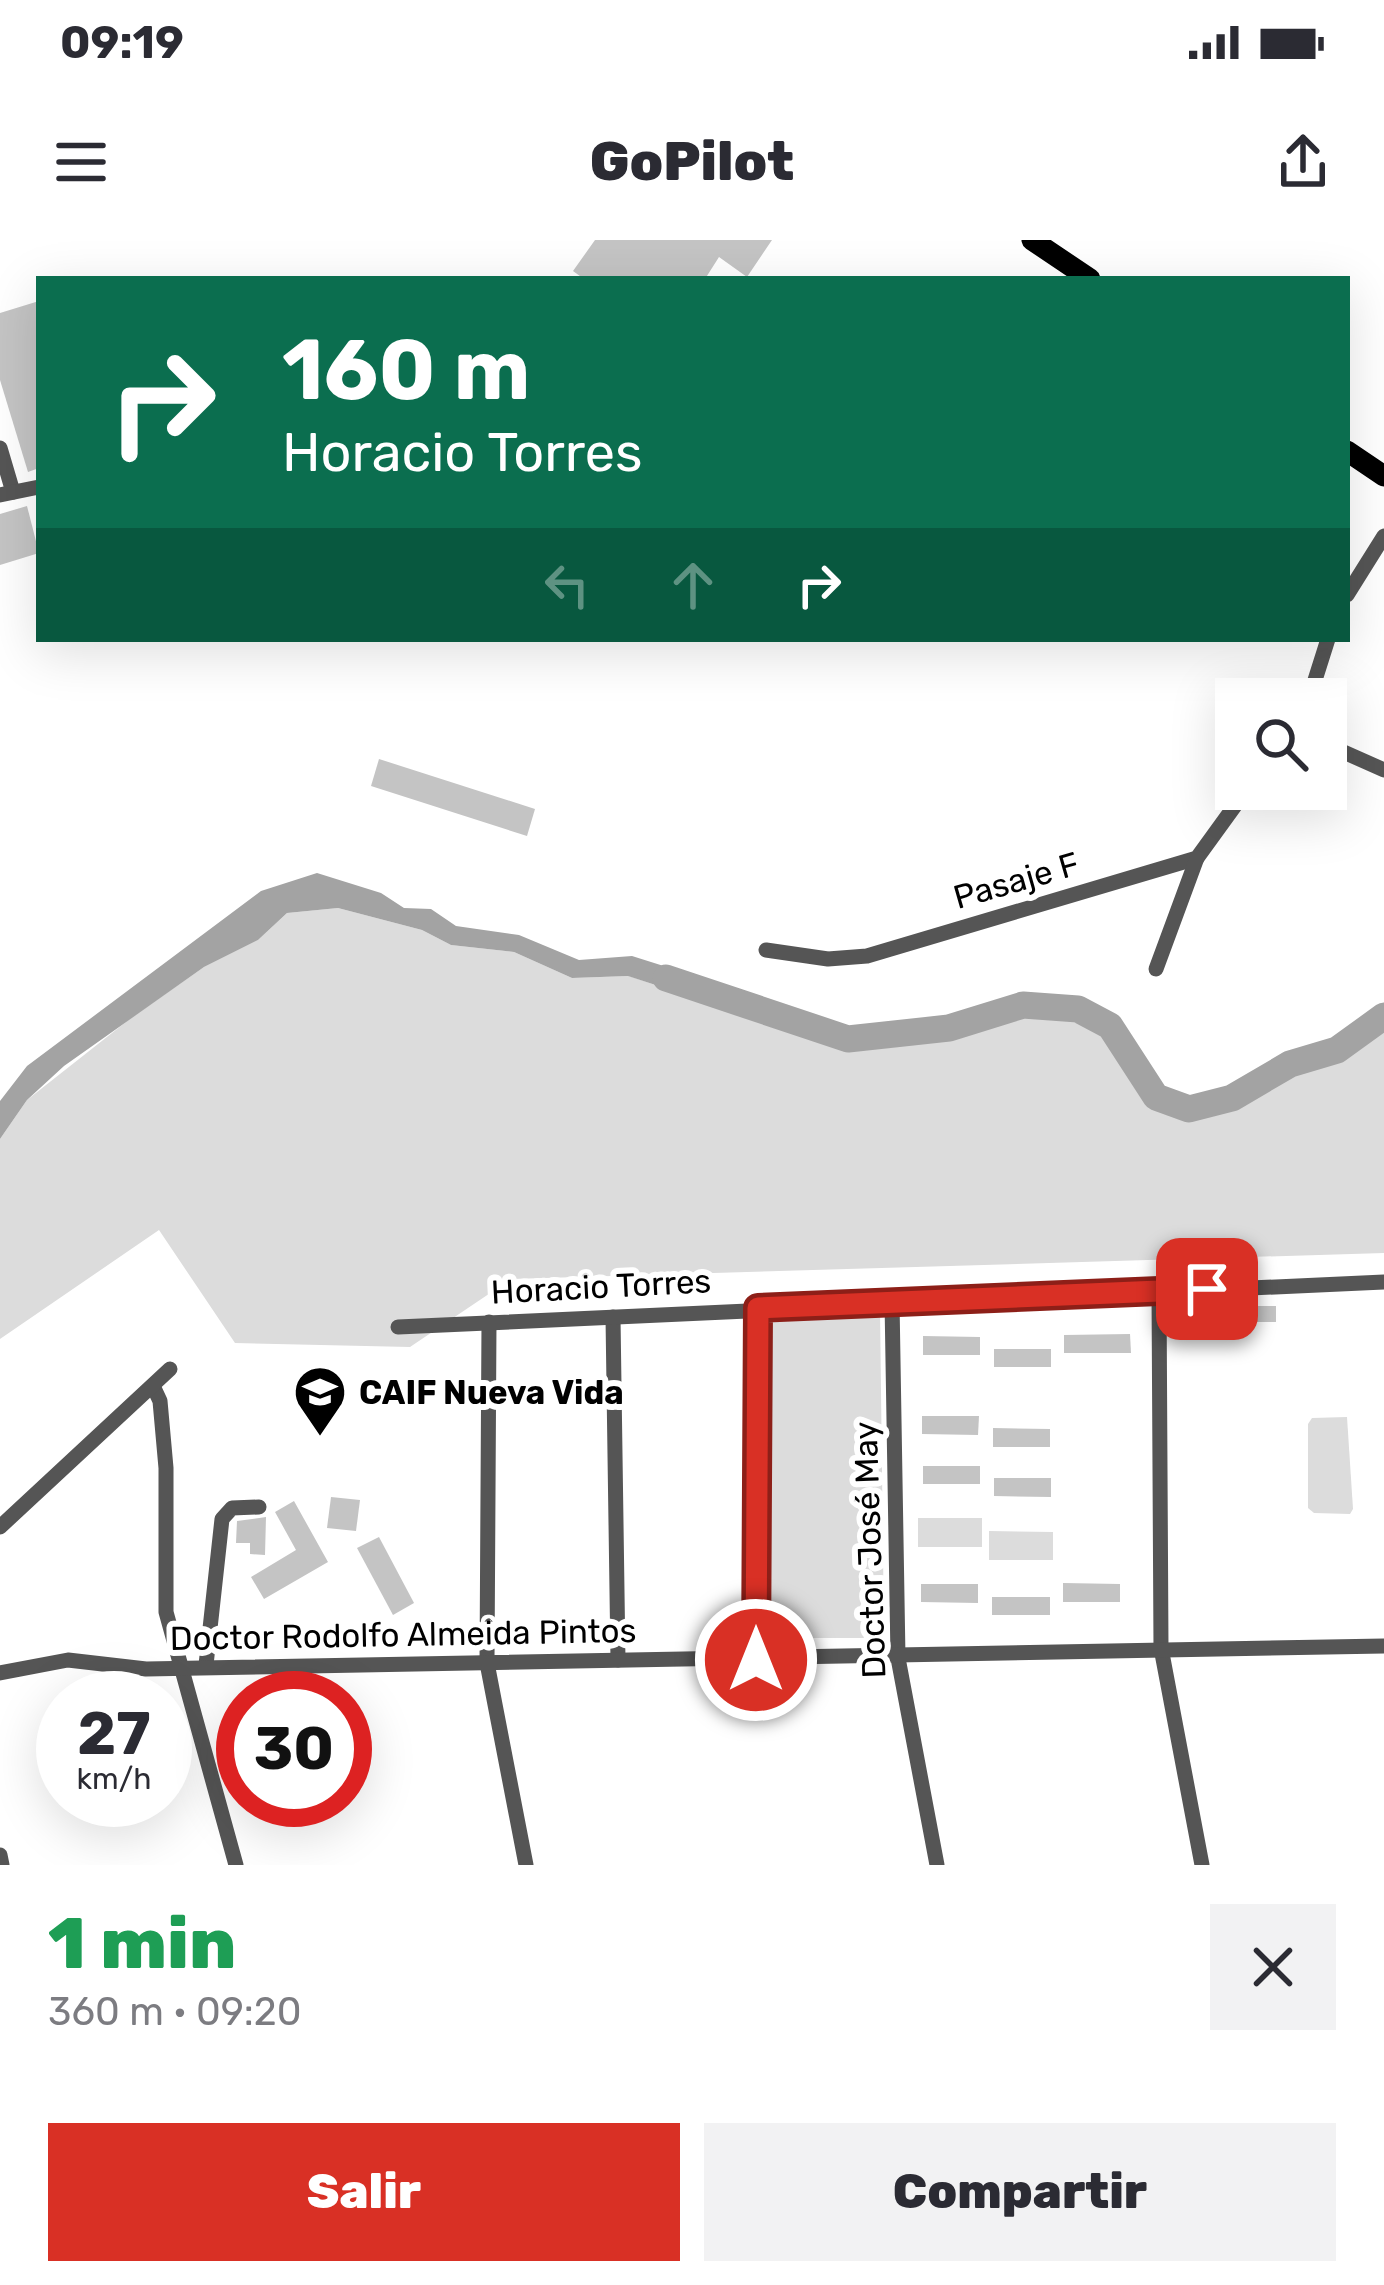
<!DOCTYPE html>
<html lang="es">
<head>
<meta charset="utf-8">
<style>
	:root { --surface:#fff; --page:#f2f2f3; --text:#2b2b33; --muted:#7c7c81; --accent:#d93025 }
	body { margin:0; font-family:Rubik,sans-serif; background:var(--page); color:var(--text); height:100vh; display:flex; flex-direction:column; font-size:45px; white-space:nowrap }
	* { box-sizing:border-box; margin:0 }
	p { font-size:39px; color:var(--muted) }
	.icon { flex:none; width:66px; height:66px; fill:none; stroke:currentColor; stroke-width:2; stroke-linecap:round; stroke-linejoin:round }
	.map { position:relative; height:1625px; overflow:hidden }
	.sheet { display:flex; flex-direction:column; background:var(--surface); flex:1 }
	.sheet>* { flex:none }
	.hud { position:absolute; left:36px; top:36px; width:1314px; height:366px; border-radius:0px; box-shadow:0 12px 48px #0002; background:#0b6e4f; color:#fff; overflow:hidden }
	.controls { position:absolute; left:1215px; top:438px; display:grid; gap:24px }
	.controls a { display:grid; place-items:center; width:132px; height:132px; border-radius:0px; background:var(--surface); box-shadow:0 12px 48px #0002; font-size:60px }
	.speed { position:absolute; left:36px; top:1431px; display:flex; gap:24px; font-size:60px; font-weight:700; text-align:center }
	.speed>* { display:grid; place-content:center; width:156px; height:156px; border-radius:50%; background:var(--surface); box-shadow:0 12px 48px #0002; line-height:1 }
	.speed small { font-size:30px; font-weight:400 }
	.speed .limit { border:18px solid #d22; background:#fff; color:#111 }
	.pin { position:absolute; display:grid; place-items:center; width:102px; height:102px; color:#fff; margin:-51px; border-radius:24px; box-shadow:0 6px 18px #0006 }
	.me { position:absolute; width:132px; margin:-66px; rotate:0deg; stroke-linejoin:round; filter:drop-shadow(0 0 9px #0008) }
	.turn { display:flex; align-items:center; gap:42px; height:252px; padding:0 48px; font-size:54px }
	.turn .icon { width:156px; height:156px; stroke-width:2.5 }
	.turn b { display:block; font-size:84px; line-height:102px }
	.lanes { display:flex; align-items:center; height:114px; padding:0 48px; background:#0003; justify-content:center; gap:60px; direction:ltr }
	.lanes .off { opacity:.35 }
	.round { display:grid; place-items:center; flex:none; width:126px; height:126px; border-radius:0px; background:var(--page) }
	.summary { display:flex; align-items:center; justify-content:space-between; height:204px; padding:0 48px }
	h1 { font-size:72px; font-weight:800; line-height:90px; color:#1e9e55 }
	.primary-button { display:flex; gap:24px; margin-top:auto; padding:24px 48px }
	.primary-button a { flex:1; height:138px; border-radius:0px; background:var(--accent); color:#fff; font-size:48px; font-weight:800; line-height:138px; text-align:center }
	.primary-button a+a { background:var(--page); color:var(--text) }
	.status { display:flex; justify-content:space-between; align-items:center; height:84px; padding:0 60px; background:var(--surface); direction:ltr }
	.status svg { height:33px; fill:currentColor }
	header { display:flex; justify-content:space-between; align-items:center; height:156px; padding:0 48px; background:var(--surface); font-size:54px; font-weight:800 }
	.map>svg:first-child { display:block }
	.green { fill:#dcdcdc }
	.water { fill:#a3a3a3 }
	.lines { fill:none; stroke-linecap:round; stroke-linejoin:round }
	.river { stroke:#a3a3a3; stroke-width:27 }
	.building { fill:#c4c4c4 }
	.minor { stroke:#555; stroke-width:15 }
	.major { stroke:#000; stroke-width:21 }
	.route-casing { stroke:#8d1f18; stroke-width:30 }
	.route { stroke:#d93025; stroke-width:21 }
	.labels { text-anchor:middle; stroke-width:12; stroke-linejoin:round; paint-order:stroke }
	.street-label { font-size:33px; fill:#000; stroke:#fff }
	.poi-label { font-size:33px; font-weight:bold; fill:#000; stroke:#fff; text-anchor:start }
</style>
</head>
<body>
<div class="status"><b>09:19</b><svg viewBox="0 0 49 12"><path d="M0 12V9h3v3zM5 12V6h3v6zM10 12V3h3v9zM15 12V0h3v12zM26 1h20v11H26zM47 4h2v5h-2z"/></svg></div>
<header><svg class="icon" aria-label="menu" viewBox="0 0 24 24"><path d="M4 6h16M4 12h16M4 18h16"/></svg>GoPilot<svg class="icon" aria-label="share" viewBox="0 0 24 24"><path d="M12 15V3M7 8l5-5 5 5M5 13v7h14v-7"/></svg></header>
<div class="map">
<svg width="1384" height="1625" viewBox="0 0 1384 1625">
	<rect width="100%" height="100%" fill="#fff"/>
	<!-- green -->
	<g class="green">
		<polygon points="338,668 422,690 451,705 514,712 572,738 629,736 676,752 700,752 742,763 848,799 949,788 1023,765 1078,769 1110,786 1156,856 1189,869 1232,858 1290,824 1337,810 1384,776 1384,1013 511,1039 410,1107 235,1103 159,990 0,1099 0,899 27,860 131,778 204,727 258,700 287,673"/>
		<polygon points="880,1070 884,1393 878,1398 777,1398 768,1394 763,1076"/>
		<polygon points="1347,1177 1353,1269 1350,1274 1314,1273 1308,1268 1308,1184 1312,1178"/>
		<rect x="918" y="1278" width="64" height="29"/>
		<polygon points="989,1291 1053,1292 1053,1320 989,1320"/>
	</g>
	<!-- water -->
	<polygon class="water" points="317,633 381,653 404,668 431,669 456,686 519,695 579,720 632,716 670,728 700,752 677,752 628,736 572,738 514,712 451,705 422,690 338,668 287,673 258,700 204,727 64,826 27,860 0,899 0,861 27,826 261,651"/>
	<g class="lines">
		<!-- river -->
		<polyline class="river" points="666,738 848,799 949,788 1023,765 1078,769 1110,786 1156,857 1189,869 1232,858 1290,824 1337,810 1384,776"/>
	</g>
	<!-- building -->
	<g class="building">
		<polygon points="595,0 772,0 747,37 719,17 705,39 584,39 573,31"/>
		<polygon points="39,61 39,228 28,232 0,140 0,73"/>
		<polygon points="27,266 39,313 0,325 0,274"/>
		<polygon points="379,519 535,569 527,596 371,546"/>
		<rect x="1220" y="1066" width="56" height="16"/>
		<polygon points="1130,1094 1131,1113 1064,1113 1064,1095"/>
		<polygon points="923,1096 980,1097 980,1115 923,1115"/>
		<rect x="994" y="1109" width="57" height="18"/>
		<polygon points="922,1176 979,1176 978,1195 922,1194"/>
		<polygon points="993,1188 1050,1189 1050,1207 993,1207"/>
		<rect x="923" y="1226" width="57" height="18"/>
		<polygon points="994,1238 1051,1238 1051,1257 994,1256"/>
		<polygon points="331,1257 360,1260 356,1291 327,1288"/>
		<polygon points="294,1261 328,1322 264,1359 251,1337 296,1310 275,1272"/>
		<polygon points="266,1277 265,1315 250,1314 250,1303 236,1303 237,1281"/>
		<polygon points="379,1297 414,1363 393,1375 357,1308"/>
		<polygon points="1063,1343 1120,1344 1120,1362 1063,1362"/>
		<polygon points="921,1344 978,1344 978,1363 921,1362"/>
		<rect x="992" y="1357" width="58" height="18"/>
	</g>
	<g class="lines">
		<!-- minor -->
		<g class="minor">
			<polyline points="0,208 13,252"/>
			<polyline points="0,255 39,247"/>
			<polyline points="1347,355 1384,296"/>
			<polyline points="1309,459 1328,399"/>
			<polyline points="1326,496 1337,509 1384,530"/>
			<polyline points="766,710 828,719 867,716 1197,618 1247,549"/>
			<polyline points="1156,729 1197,618"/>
			<polyline points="1159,1051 1161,1408 1202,1625"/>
			<polyline points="892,1061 898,1418 937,1625"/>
			<polyline points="613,1077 618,1420"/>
			<polyline points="489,1082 487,1423 526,1625"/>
			<polyline points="398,1087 1384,1042"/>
			<polyline points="153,1146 160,1161 166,1228 166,1372 236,1625"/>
			<polyline points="0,1287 170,1129"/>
			<polyline points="756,1420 757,1068"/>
			<polyline points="206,1425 222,1279 232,1268 259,1267"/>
			<polyline points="0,1433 68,1420 146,1429 1384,1406"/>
			<polyline points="0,1615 2,1625"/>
		</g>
		<!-- major -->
		<g class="major">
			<polyline points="1032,0 1090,39"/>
			<polyline points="1347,211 1384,236"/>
		</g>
	</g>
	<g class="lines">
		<!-- route casing -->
		<g class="route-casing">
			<polyline id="route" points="756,1420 758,1068 1207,1049"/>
		</g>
		<!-- route -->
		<use href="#route" class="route"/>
	</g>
	<!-- icons -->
	<defs>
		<g id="school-pin" transform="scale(2.7)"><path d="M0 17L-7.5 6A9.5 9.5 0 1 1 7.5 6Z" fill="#000" stroke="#fff"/><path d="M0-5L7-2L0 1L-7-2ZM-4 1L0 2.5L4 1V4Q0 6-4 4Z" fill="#fff"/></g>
	</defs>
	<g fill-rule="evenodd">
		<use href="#school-pin" x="320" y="1152"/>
	</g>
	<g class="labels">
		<!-- street labels -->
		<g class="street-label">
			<text transform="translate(1016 640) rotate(-16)" y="12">Pasaje F</text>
			<text transform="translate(601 1046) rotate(-3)" y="12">Horacio Torres</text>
			<text transform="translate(869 1310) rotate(-92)" y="12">Doctor José May</text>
			<text transform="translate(403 1394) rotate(-1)" y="12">Doctor Rodolfo Almeida Pintos</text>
		</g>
		<!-- poi labels -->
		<g class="poi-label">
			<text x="359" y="1164">CAIF Nueva Vida</text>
		</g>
	</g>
</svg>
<div class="controls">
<a><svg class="icon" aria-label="search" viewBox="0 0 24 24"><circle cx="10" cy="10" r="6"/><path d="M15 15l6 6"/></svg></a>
</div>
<div class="speed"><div>27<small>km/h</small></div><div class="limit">30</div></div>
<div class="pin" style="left:1207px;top:1049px;background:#d93025"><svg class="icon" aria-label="arrive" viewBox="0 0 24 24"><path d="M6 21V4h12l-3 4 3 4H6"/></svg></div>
<svg class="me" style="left:756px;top:1420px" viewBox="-20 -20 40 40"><circle r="17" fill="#d93025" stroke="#fff" stroke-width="3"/><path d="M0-11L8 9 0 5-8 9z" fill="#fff"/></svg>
<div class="hud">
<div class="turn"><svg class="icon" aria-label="right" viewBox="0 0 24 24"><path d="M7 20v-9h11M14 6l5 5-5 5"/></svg><div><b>160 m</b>Horacio Torres</div></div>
<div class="lanes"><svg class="icon off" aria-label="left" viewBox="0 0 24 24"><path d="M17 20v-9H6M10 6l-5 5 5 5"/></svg><svg class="icon off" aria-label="ahead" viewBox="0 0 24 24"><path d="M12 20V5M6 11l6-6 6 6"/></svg><svg class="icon" aria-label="right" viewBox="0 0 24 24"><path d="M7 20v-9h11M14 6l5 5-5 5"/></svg></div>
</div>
</div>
<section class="sheet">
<div class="summary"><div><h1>1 min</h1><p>360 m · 09:20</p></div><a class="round"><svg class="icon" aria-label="close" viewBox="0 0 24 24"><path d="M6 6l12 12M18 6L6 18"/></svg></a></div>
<div class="primary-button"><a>Salir</a><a>Compartir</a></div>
</section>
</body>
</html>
